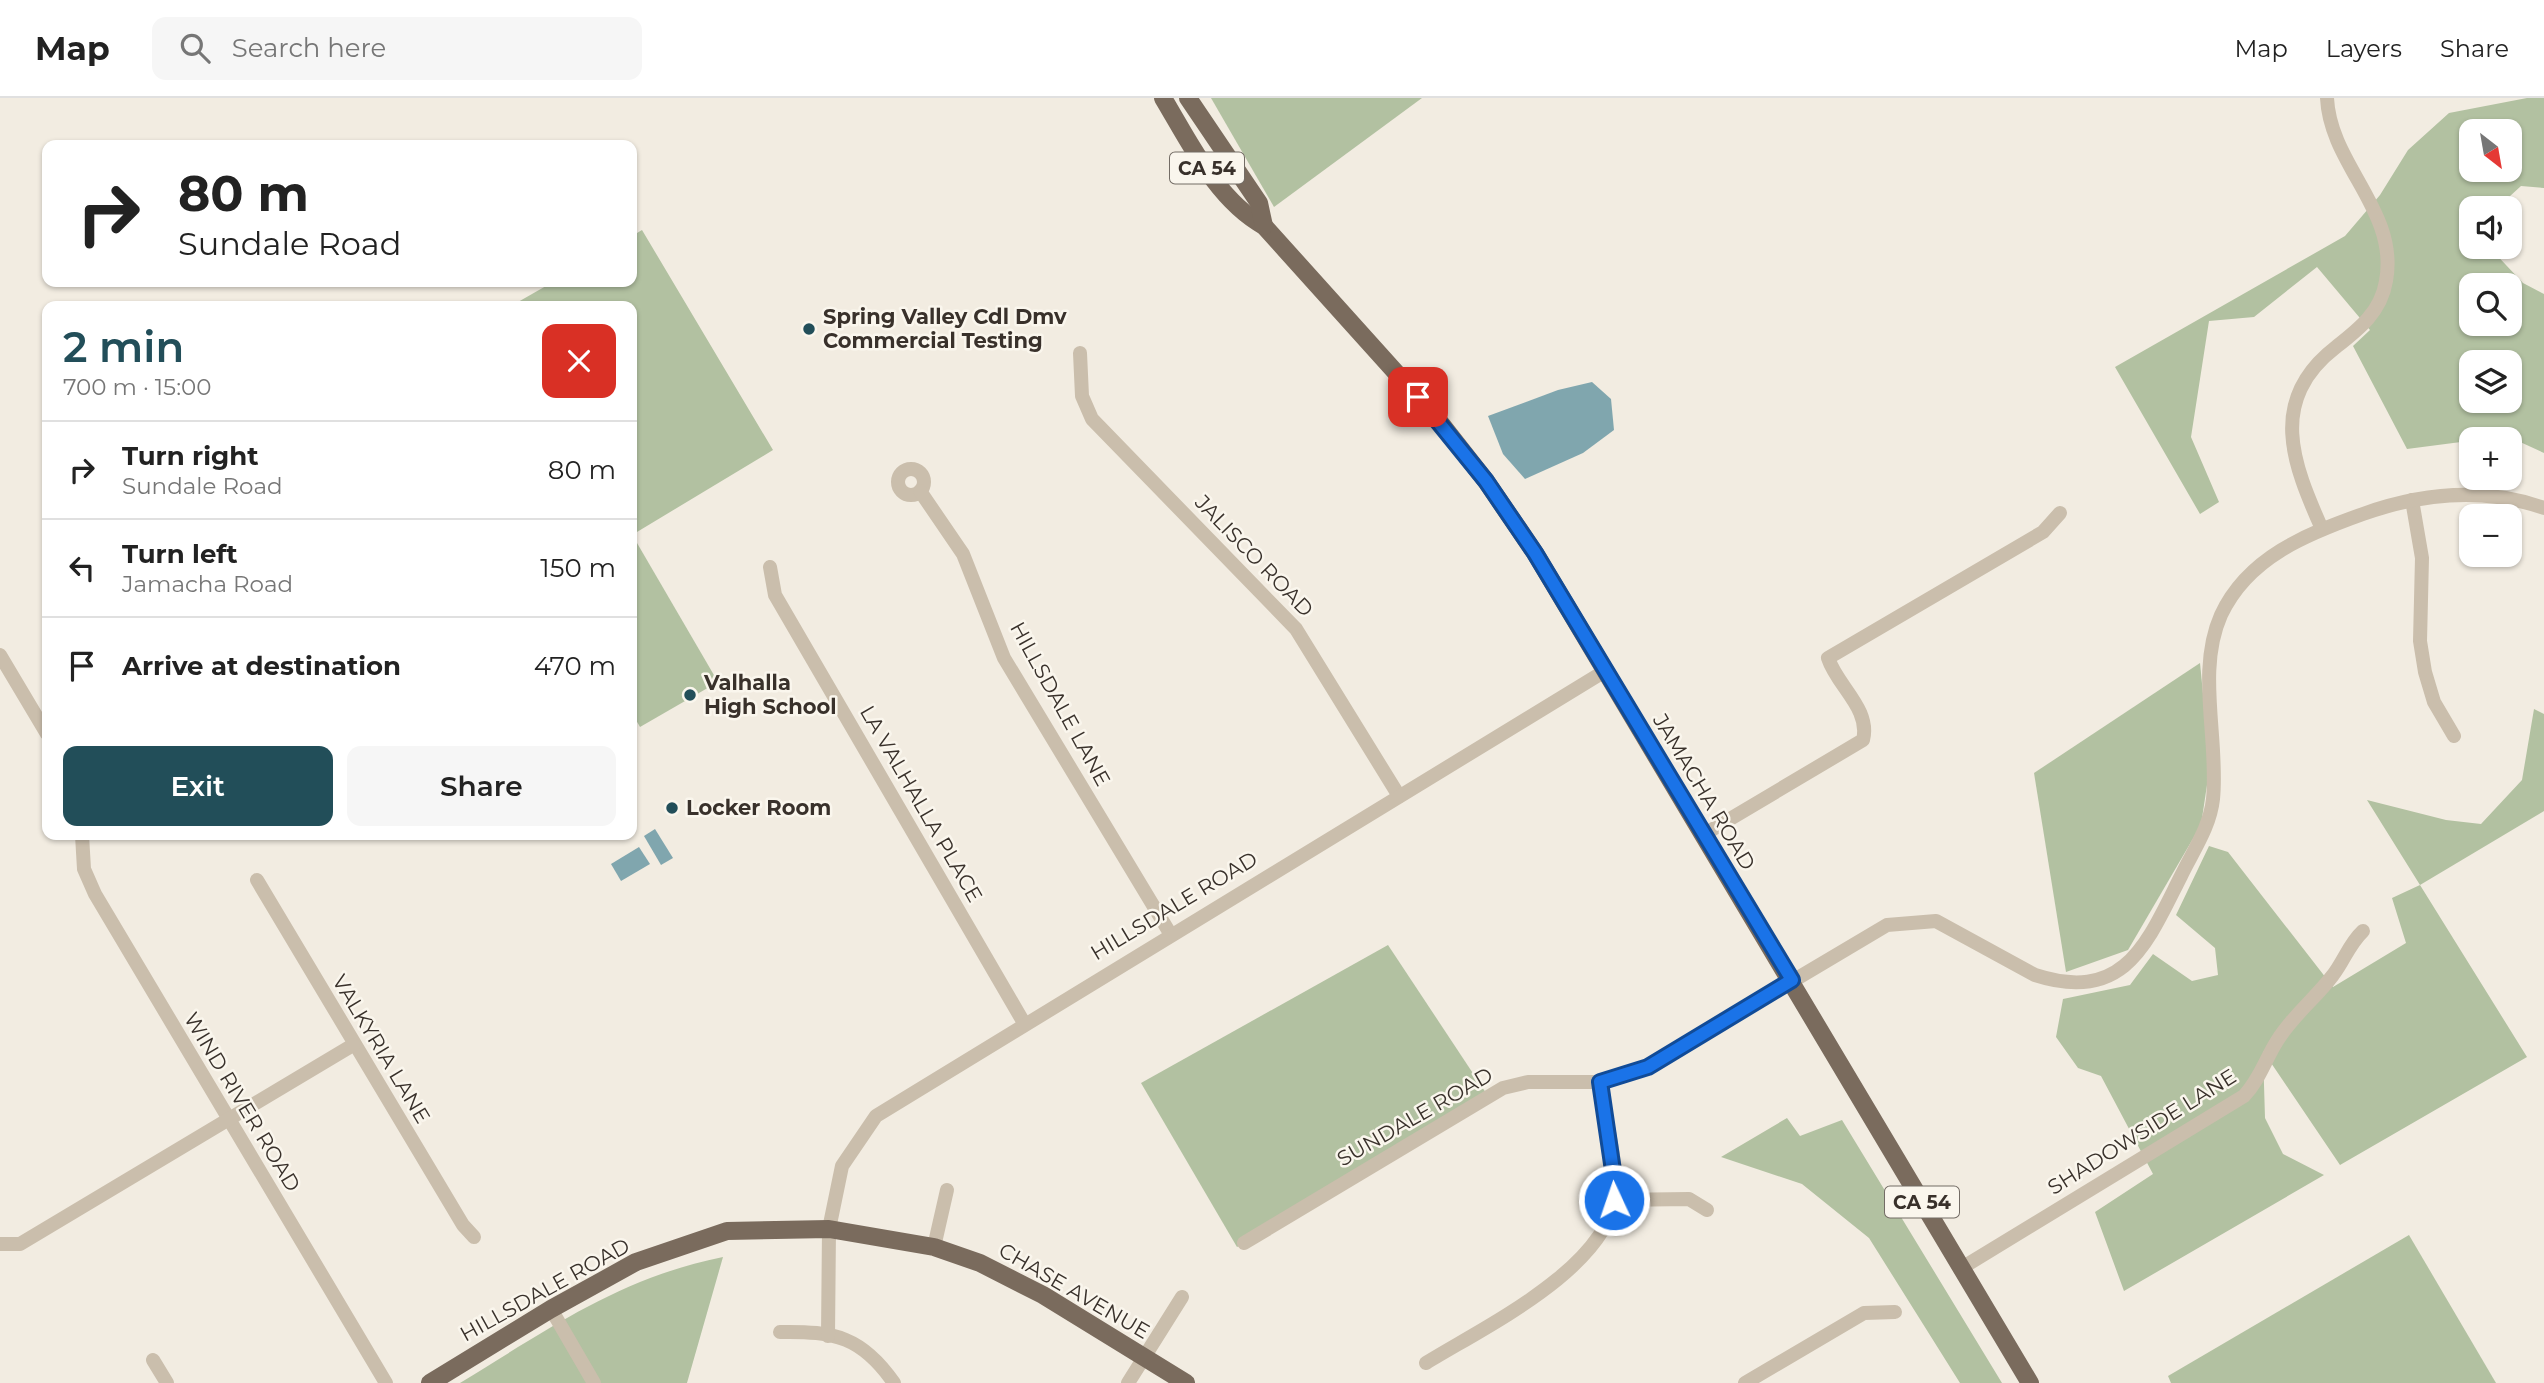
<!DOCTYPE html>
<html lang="en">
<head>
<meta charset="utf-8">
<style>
	:root { --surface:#fff; --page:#f6f6f6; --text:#222; --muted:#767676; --line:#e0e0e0; --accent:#224e59 }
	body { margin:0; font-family:Montserrat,sans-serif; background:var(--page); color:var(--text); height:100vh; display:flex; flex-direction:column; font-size:26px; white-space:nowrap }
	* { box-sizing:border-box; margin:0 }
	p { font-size:23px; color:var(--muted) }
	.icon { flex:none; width:38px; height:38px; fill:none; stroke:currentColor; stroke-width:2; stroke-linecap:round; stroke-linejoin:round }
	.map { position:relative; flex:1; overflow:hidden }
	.panel { position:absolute; left:42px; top:203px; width:595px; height:539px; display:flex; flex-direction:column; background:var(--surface); border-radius:14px; box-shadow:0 2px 5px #0004 }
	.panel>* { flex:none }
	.banner { position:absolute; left:42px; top:42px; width:595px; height:147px; border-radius:14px; box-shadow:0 2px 5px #0004; background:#fff; color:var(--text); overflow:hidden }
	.needle { width:46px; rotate:149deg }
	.controls { position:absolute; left:2459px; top:21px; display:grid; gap:14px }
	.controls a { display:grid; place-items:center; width:63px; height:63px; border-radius:14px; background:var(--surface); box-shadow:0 2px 5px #0004; font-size:35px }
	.pin { position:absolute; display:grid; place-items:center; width:60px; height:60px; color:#fff; margin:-30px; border-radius:14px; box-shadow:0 4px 10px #0006 }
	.me { position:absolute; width:77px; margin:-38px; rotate:357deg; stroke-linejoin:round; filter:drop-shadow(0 0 5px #0008) }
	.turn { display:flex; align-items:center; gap:24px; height:147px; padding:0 21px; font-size:32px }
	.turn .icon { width:91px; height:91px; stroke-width:2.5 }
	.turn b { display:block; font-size:49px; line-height:60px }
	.round { display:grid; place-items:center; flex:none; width:74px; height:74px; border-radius:14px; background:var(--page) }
	.headline { display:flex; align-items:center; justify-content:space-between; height:119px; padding:0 21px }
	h1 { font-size:42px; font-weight:600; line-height:52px; color:var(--accent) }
	.action { display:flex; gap:14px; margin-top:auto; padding:14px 21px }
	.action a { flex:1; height:80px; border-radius:14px; background:var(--accent); color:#fff; font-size:28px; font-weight:600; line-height:80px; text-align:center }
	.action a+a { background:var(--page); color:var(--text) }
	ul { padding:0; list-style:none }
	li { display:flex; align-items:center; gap:21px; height:98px; padding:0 21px; border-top:2px solid var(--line) }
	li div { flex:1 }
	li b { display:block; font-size:26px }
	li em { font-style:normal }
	header { display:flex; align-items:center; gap:42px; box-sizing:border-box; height:98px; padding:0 35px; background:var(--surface); border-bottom:2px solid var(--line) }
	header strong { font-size:33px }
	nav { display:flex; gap:38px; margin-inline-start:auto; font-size:24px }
	.search { width:490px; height:63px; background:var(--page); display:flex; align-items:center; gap:18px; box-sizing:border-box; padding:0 24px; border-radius:14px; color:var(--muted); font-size:26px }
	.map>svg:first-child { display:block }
	.green { fill:#b2c1a1; fill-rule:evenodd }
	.water { fill:#80a6ae }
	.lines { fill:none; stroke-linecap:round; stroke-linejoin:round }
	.minor { stroke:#cabeac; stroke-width:14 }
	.major { stroke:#7a6b5d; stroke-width:18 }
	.route-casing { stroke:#114b97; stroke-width:18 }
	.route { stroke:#1a73e8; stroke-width:12 }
	.poi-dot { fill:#224e59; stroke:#faf6ed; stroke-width:2.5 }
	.labels { text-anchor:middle; stroke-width:5; stroke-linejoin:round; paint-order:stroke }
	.shield { fill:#faf6ed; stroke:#736c65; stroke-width:2 }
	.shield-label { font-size:19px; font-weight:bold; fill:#39312b }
	.poi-label { font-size:21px; font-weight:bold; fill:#39312b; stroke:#faf6ed; text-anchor:start }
	.street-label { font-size:21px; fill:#39312b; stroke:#faf6ed }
</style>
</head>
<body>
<header>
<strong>Map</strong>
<div class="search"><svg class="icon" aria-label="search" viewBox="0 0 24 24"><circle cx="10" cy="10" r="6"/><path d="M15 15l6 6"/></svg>Search here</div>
<nav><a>Map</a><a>Layers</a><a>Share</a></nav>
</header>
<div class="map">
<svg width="2544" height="1285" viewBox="0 0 2544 1285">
	<rect width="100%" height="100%" fill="#f2ece1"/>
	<!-- green -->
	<g class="green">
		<polygon points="1211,0 1422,0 1274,109"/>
		<path d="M2527,0H2544V90L2521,88L2497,110H2471V149H2489L2523,185L2544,196V355L2507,338L2407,351L2353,248L2370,232L2317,169L2254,219L2209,223L2191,339L2219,404L2200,416L2115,269L2345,138L2380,97L2408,52L2449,15ZM2471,33H2510V72H2471ZM2471,187H2510V226H2471ZM2471,264H2510V303H2471Z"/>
		<polygon points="642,132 773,352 632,437 632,208 511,208 553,184 632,184 632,138"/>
		<polygon points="637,445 718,584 640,629 632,615 632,448"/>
		<polygon points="2200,565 2210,667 2201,727 2128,852 2066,874 2034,675"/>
		<polygon points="2534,611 2544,616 2544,713 2420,787 2527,959 2340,1067 2263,953 2265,1020 2283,1056 2324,1077 2124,1193 2095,1114 2153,1076 2101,978 2078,970 2056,939 2063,901 2130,887 2153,856 2192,883 2218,877 2215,850 2176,817 2209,748 2228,754 2333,889 2406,845 2392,800 2420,787 2367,702 2446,722 2481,726 2522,682"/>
		<polygon points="1388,847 1488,998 1237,1149 1141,985"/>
		<polygon points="1787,1020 1800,1038 1842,1022 2002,1285 1960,1285 1869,1140 1802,1086 1721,1059"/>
		<polygon points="2409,1137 2496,1285 2171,1285 2168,1278"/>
		<path d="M723,1159L687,1285H460C549,1231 619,1180 723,1159Z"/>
	</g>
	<!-- water -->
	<g class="water">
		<polygon points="1592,284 1611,301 1614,332 1583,355 1525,381 1503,356 1488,318 1558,292"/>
		<polygon points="655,731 673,760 661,767 644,738"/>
		<polygon points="639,749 650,766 621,783 611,766"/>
	</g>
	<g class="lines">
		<!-- minor -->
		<g class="minor">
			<polyline points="1080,255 1082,298 1092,321 1296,531 1399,698"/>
			<circle cx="911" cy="384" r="13"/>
			<polyline points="920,393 963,456 1004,560 1171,837"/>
			<polyline points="2412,402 2422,460 2420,543 2425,574 2434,604 2454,638"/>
			<path d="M2322,431C2293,366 2267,302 2336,249C2359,231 2381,214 2386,183C2399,113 2330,67 2327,0"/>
			<polyline points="770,469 775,497 1024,925"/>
			<polyline points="0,557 47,636"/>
			<polyline points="82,737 84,771 95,796 386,1285"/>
			<path d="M1703,737L1863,642C1871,611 1837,588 1828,560L2043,434L2060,415"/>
			<polyline points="257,782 463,1127 474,1139"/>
			<polyline points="1614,1102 1689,1101 1707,1112"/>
			<path d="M1244,1145L1503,990L1528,984H1600L1648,969L1887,827L1936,823L2035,877C2125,906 2147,845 2181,778C2193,753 2210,729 2213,701C2219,642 2196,573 2221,517C2248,459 2307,436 2363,416C2422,395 2484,389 2544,410"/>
			<polyline points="0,1146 20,1146 353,947"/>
			<polyline points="934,1149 947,1092"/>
			<path d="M1960,1171L2244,998C2260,981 2265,962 2277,943C2292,918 2316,900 2333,877C2344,863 2349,846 2363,833"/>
			<polyline points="551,1211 594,1285"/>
			<path d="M780,1234C835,1233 862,1239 894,1285"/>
			<polyline points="828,1238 829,1131 842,1068 876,1018 1605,573"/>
			<polyline points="153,1262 167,1285"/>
			<path d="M1426,1265C1484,1229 1607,1171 1616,1096C1618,1071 1604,1012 1600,984"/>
			<polyline points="1128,1285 1182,1199"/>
			<polyline points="1745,1285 1864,1215 1895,1214"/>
		</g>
		<!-- major -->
		<g class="major">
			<path d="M1163,0C1190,45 1217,102 1264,128L1435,318L1486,383L1535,455L2030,1285"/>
			<polyline points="1188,0 1259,105 1264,128"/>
			<polyline points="430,1285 551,1211 636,1164 727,1133 829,1131 934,1149 980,1165 1043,1197 1186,1285"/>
		</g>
	</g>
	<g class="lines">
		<!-- route casing -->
		<g class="route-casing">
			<polyline id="route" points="1418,299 1486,383 1535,455 1792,882 1648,969 1600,984 1616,1093 1614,1102"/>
		</g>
		<!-- route -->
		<use href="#route" class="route"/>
	</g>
	<!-- markers -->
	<g class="poi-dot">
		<circle cx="809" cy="231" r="7"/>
		<circle cx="690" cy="597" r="7"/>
		<circle cx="672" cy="710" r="7"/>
	</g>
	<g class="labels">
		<!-- shield labels -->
		<g class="shield">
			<rect x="1170" y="54.5" width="74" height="31" rx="5"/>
			<rect x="1885" y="1088.5" width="74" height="31" rx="5"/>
		</g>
		<g class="shield-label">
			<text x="1207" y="77">CA 54</text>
			<text x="1922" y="1111">CA 54</text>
		</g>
		<!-- poi labels -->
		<g class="poi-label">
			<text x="823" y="226">Spring Valley Cdl Dmv<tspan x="823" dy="24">Commercial Testing</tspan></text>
			<text x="704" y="592">Valhalla<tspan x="704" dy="24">High School</tspan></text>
			<text x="686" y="717">Locker Room</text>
		</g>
		<!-- street labels -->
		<g class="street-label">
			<text transform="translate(1254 458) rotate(46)" y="7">JALISCO ROAD</text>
			<text transform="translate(1060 606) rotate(61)" y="7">HILLSDALE LANE</text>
			<text transform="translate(1704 694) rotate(59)" y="7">JAMACHA ROAD</text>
			<text transform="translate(921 706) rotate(60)" y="7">LA VALHALLA PLACE</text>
			<text transform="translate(1174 808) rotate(-31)" y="7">HILLSDALE ROAD</text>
			<text transform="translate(381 951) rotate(59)" y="7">VALKYRIA LANE</text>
			<text transform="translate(242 1004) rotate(59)" y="7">WIND RIVER ROAD</text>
			<text transform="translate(1415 1019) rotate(-30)" y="7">SUNDALE ROAD</text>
			<text transform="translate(2142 1034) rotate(-32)" y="7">SHADOWSIDE LANE</text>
			<text transform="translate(545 1192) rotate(-29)" y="7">HILLSDALE ROAD</text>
			<text transform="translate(1074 1193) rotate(30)" y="7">CHASE AVENUE</text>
		</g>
	</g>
</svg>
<div class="controls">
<a><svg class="needle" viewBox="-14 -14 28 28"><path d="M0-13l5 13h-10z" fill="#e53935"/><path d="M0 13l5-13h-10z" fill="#767676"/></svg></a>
<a><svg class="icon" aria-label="sound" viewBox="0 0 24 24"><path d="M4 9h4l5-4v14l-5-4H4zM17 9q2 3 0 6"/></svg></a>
<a><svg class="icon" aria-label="search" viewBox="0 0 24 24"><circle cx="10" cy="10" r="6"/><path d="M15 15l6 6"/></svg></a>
<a><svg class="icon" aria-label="layers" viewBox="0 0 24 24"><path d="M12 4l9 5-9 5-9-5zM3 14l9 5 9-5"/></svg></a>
<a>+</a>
<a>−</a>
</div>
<div class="pin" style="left:1418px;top:299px;background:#d93025"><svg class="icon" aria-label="arrive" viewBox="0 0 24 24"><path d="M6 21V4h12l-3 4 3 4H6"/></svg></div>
<svg class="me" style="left:1614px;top:1102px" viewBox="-20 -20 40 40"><circle r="17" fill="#1a73e8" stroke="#fff" stroke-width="3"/><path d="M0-11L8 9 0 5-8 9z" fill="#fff"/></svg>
<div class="banner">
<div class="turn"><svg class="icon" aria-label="right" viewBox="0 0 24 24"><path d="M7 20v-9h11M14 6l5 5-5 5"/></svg><div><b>80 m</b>Sundale Road</div></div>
</div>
<section class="panel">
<div class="headline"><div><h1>2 min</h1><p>700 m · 15:00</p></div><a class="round" style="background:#d93025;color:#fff"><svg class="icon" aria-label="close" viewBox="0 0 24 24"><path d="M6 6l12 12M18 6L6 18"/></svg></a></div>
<ul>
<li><svg class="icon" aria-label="right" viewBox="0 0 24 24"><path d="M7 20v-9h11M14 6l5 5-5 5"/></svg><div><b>Turn right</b><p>Sundale Road</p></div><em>80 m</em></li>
<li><svg class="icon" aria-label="left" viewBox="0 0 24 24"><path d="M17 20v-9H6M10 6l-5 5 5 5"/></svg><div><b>Turn left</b><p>Jamacha Road</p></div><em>150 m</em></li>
<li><svg class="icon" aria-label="arrive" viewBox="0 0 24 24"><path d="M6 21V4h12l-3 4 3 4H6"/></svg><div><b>Arrive at destination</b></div><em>470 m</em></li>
</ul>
<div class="action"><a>Exit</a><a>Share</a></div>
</section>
</div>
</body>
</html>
